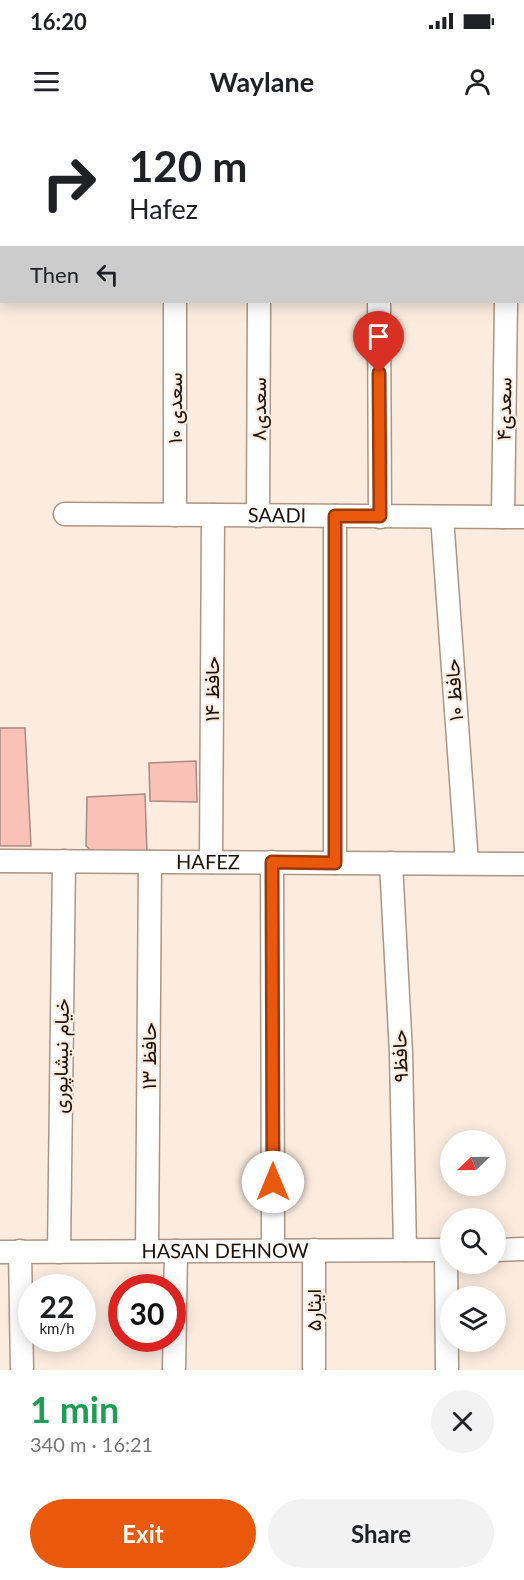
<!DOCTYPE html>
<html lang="en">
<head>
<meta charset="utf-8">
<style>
	:root { --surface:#fff; --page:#f2f2f2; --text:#202124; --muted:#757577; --accent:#ea580c }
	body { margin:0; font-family:Lato,Vazirmatn,sans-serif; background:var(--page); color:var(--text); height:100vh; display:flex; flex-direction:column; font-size:22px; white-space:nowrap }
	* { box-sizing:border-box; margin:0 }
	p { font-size:20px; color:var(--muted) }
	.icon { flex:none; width:33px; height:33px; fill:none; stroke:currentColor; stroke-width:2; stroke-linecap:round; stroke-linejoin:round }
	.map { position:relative; height:1250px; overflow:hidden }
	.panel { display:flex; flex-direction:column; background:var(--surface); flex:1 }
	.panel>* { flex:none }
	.hud { position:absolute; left:0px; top:0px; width:525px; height:183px; box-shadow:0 3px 15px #0003; background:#fff; color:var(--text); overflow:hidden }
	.needle { width:39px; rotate:248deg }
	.controls { position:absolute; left:440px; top:1010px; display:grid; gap:12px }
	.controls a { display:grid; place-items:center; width:66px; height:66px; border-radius:50%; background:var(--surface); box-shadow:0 3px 15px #0003; font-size:30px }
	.speed { position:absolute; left:18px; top:1154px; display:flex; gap:12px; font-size:30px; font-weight:700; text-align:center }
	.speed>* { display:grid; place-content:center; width:78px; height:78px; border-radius:50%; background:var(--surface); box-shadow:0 3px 15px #0003; line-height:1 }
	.speed small { font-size:15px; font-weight:400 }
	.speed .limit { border:9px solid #d22; background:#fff; color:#111 }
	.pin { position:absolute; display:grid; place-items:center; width:51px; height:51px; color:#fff; margin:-62px -26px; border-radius:50% 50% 50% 0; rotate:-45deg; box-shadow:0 0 6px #0007 }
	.pin .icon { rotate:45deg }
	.me { position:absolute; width:66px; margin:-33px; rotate:0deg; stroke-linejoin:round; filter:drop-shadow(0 0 4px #0008) }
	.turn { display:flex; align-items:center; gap:21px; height:126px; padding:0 30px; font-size:27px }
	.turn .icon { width:78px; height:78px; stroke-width:2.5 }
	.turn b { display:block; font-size:42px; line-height:51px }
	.then { display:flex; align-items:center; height:57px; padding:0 30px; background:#0003; gap:12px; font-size:22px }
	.round { display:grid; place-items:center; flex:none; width:63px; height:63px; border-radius:32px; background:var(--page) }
	.headline { display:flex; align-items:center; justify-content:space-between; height:102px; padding:0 30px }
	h1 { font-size:36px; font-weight:700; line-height:45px; color:#1e9e55 }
	.action { display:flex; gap:12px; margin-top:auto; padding:12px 30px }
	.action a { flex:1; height:69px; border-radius:36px; background:var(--accent); color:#fff; font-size:24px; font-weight:700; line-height:69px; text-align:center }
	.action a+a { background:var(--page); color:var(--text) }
	.status { display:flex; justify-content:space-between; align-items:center; height:42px; padding:0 30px; background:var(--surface); direction:ltr }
	.status svg { height:16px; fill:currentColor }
	header { display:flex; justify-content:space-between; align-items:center; height:78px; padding:0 30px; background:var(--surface); font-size:27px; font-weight:700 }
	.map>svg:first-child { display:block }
	.building { fill:#fac2b7; stroke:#a98a84; stroke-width:1.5 }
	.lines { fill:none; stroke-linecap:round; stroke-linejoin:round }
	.minor-casing { stroke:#ad9583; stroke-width:25 }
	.minor { stroke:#fff; stroke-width:22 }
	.route-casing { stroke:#983908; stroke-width:15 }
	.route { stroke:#ea580c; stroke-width:10 }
	.labels { text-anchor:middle; stroke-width:4.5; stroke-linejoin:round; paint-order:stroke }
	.street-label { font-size:20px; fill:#1b120b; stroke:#fcece0 }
</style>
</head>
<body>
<div class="status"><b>16:20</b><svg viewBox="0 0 49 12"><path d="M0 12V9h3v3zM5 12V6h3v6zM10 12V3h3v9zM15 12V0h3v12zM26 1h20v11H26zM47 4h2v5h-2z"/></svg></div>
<header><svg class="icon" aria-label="menu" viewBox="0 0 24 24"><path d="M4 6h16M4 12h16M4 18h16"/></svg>Waylane<svg class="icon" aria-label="person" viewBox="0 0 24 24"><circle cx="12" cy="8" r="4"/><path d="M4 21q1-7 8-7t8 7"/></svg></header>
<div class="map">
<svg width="524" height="1250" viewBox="0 0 524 1250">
	<rect width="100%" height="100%" fill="#fcece0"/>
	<!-- building -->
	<g class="building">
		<polygon points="0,608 25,608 31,726 0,726"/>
		<polygon points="196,641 197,682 150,681 149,643"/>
		<polygon points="145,674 147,734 100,738 86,726 87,677"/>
	</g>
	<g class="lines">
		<!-- minor casing -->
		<g class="minor-casing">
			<g id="minor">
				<polyline points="467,0 467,2"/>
				<polyline points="213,2 213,0"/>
				<polyline points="334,2 334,0"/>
				<polyline points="175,182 175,395"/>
				<polyline points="379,182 380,397"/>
				<path id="s1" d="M65,394L524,397"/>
				<polyline points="258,396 259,182"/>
				<polyline points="335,396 335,743"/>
				<polyline points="442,397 467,743"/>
				<polyline points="503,397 506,182"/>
				<path id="s2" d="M0,741L524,744"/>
				<polyline points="211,742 213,395"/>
				<polyline points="272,742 273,1130"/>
				<polyline points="391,743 401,933 405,1130"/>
				<polyline points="314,1130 314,1250"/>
				<polyline points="446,1130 447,1250"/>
				<polyline points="495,1130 524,1129"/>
				<polyline points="20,1131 22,1250"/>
				<polyline points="147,1131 150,742"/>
				<path id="s3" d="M0,1132L450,1130"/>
				<polyline points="59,1132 64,741"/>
				<polyline points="174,1250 176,1131"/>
			</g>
		</g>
		<!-- minor -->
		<use href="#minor" class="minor"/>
	</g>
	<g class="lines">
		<!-- route casing -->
		<g class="route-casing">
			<polyline id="route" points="273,1062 272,742 335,743 335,396 380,396 379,253"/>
		</g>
		<!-- route -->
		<use href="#route" class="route"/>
	</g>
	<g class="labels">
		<!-- street labels -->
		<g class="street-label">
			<text transform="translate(175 288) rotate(-90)" y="7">سعدی ۱۰</text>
			<text transform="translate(259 289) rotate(-90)" y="7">سعدی۸</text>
			<text transform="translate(504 289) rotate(-89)" y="7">سعدی۴</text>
			<text dy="7" stroke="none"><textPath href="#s1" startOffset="212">SAADI</textPath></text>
			<text transform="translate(212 569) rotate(-90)" y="7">حافظ ۱۴</text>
			<text transform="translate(454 570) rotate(-94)" y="7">حافظ ۱۰</text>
			<text dy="7" stroke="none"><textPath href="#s2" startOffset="208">HAFEZ</textPath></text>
			<text transform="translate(61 936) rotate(-89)" y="7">خیام نیشاپوری</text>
			<text transform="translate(149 936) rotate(-90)" y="7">حافظ ۱۳</text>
			<text transform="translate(400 936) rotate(-92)" y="7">حافظ۹</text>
			<text dy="7" stroke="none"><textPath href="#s3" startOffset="225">HASAN DEHNOW</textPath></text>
			<text transform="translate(314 1190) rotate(-90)" y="7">ایثار۵</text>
		</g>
	</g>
</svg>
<div class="controls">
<a><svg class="needle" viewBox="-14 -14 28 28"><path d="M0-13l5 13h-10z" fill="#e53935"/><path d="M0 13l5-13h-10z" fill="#757577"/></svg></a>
<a><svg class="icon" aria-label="search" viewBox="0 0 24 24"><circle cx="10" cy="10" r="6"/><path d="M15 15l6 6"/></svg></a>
<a><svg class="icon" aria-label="layers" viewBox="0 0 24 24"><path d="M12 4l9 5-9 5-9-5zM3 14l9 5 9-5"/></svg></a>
</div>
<div class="speed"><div>22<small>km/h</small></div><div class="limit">30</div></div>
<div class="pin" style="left:379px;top:253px;background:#d93025"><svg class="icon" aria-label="arrive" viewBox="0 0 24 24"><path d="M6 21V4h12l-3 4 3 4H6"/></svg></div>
<svg class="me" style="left:273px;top:1062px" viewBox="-20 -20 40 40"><circle r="19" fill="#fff"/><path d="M0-13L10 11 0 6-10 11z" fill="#ea580c"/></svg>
<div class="hud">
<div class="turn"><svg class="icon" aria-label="right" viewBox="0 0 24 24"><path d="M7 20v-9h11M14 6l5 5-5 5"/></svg><div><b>120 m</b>Hafez</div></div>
<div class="then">Then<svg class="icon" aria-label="left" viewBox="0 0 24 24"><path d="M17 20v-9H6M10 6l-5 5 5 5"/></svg></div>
</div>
</div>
<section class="panel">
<div class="headline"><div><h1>1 min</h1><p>340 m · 16:21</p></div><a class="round"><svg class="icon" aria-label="close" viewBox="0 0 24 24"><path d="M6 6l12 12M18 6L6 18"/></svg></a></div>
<div class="action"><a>Exit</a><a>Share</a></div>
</section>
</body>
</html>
